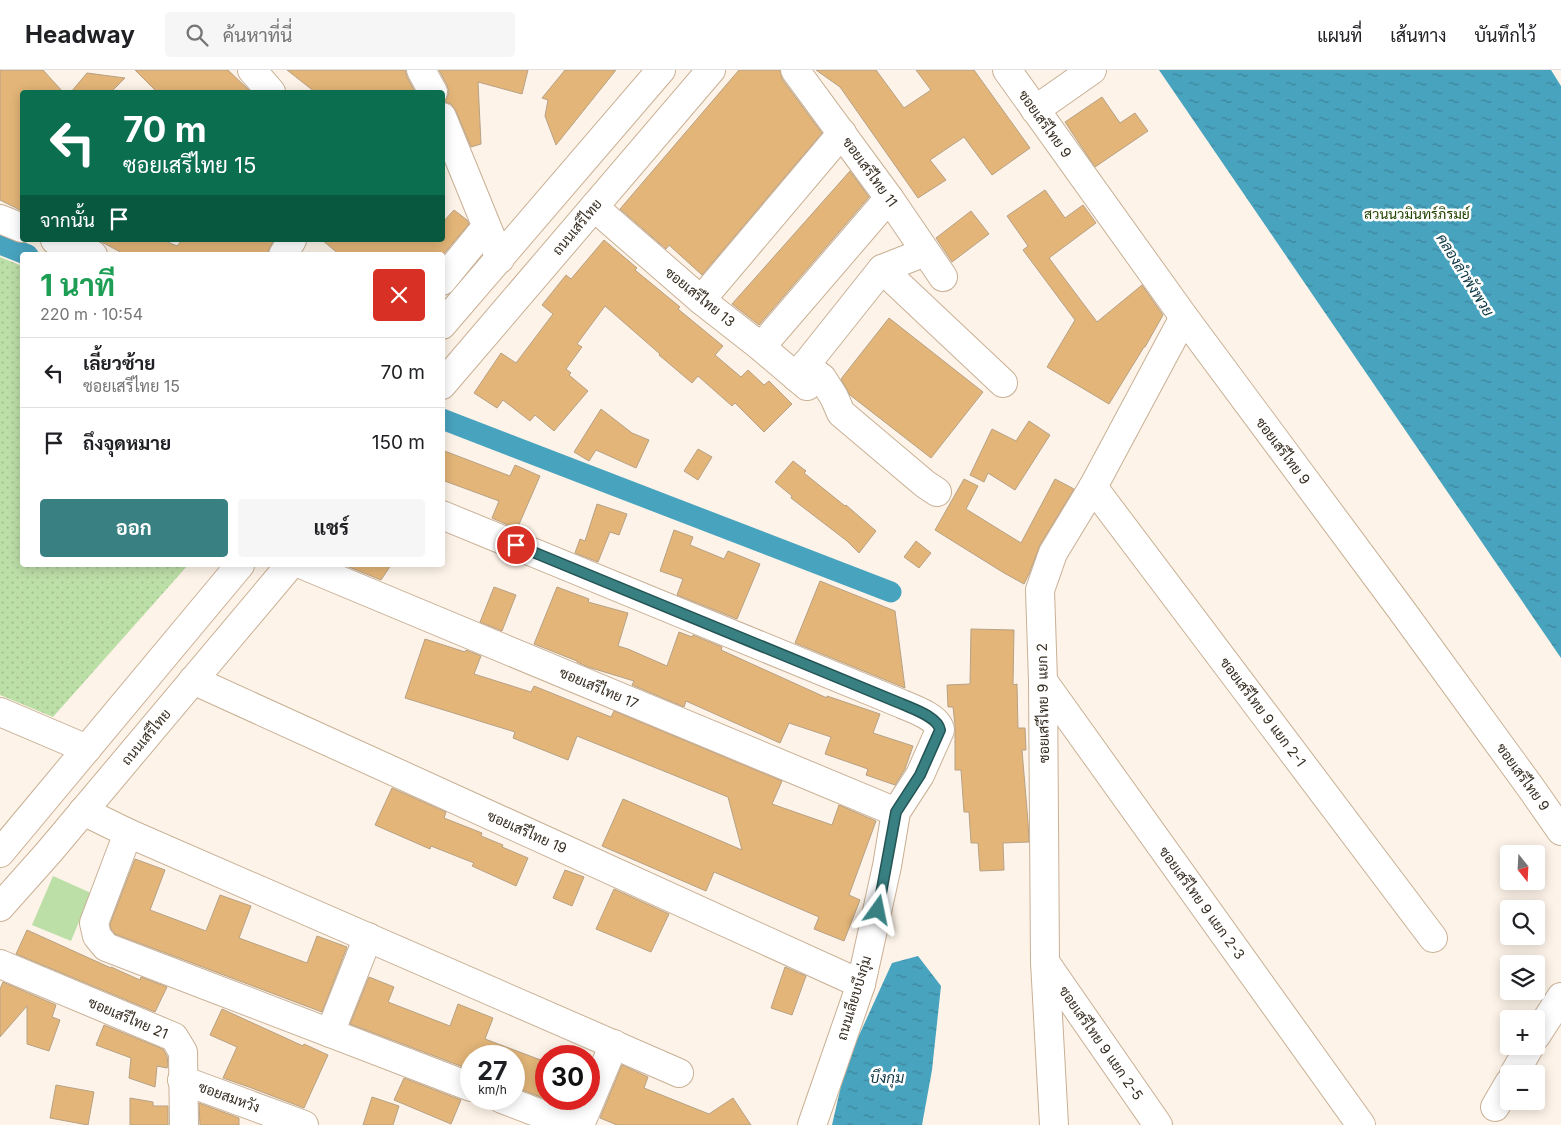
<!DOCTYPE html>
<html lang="th">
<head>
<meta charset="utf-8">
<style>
	:root { --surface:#fff; --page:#f6f6f6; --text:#202124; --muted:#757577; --line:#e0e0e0; --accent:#388082 }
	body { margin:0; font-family:Inter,Sarabun,sans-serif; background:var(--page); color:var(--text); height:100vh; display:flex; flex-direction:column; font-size:19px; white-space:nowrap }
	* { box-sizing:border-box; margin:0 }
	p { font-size:16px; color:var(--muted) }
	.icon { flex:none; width:28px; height:28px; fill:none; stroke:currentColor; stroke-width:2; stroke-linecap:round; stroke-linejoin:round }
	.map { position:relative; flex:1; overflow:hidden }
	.details { position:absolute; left:20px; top:182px; width:425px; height:315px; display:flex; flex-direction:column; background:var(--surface); border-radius:5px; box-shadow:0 2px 12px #0003 }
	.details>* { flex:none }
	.hud { position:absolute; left:20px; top:20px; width:425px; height:152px; border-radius:5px; box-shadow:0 2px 12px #0003; background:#0b6e4f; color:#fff; overflow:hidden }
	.needle { width:32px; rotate:162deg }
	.buttons { position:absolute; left:1500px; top:775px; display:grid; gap:10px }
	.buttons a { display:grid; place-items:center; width:45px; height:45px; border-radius:5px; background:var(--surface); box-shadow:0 2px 12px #0003; font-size:25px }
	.speed { position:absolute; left:460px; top:975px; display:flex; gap:10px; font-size:25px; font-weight:700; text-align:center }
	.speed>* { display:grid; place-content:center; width:65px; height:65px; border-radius:50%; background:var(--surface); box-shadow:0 2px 12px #0003; line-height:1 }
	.speed small { font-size:12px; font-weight:400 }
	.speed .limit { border:8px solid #d22; background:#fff; color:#111 }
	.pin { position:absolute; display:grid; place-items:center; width:42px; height:42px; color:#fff; margin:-21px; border:2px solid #fff; border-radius:50%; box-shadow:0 1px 5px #0007 }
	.me { position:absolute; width:55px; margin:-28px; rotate:12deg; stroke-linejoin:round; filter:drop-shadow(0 0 4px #0008) }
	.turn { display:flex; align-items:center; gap:18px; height:105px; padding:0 20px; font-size:22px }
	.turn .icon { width:65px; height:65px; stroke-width:2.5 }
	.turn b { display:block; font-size:35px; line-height:42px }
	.then { display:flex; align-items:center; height:48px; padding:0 20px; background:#0003; gap:10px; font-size:19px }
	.round { display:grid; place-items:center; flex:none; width:52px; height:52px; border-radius:5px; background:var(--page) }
	.summary { display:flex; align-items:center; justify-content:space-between; height:85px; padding:0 20px }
	h1 { font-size:30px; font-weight:700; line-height:38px; color:#1e9e55 }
	.primary-button { display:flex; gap:10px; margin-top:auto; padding:10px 20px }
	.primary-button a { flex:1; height:58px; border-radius:5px; background:var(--accent); color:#fff; font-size:20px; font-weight:700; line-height:58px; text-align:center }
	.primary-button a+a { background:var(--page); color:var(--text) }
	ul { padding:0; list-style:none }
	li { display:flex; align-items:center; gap:15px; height:70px; padding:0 20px; border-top:1px solid var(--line) }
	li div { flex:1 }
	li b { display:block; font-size:19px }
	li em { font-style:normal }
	header { display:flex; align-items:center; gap:30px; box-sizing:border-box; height:70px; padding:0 25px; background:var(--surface); border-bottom:1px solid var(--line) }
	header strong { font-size:24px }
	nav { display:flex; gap:28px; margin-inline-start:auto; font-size:18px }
	.search { width:350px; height:45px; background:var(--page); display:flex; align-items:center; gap:12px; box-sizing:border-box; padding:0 18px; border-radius:5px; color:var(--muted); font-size:19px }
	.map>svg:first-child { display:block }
	.grass { fill:url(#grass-dots) }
	.green { fill:#bcdea7 }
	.water { fill:url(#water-ripples) }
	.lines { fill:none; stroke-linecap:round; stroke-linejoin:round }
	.canal { stroke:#48a3be; stroke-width:21 }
	.building { fill:#e3b578; stroke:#b7a185 }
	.minor-casing { stroke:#c9b095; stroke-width:30 }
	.major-casing { stroke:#c9b095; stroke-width:30 }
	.minor { stroke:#fff; stroke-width:28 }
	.major { stroke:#fff; stroke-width:28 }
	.route-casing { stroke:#245354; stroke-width:12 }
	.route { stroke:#388082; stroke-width:9 }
	.labels { text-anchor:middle; stroke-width:5; stroke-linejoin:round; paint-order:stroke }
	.street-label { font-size:14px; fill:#372e23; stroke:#fff }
	.park-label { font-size:14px; fill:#224300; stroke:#fff }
	.water-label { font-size:15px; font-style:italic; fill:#0e3844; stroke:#fff }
</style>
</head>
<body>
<header>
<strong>Headway</strong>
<div class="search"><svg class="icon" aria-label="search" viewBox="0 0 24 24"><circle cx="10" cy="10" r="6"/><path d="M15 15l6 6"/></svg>ค้นหาที่นี่</div>
<nav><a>แผนที่</a><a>เส้นทาง</a><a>บันทึกไว้</a></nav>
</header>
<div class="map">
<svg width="1561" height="1055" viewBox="0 0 1561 1055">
	<defs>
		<pattern id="grass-dots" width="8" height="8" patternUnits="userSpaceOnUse" patternTransform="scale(1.25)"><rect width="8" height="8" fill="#bcdea7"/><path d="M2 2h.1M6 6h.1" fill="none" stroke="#a2bf8f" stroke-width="1.8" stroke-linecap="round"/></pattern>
		<pattern id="water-ripples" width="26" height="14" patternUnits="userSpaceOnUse" patternTransform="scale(1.25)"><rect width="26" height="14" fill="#48a3be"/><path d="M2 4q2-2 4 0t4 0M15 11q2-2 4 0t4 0" fill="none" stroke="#3d859a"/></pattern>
	</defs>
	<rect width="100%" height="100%" fill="#fdf3e8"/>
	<!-- grass -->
	<polygon class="grass" points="0,187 22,196 22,495 188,495 53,647 0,625"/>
	<!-- green -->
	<polygon class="green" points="53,806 91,823 71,871 32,855"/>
	<!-- water -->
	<g class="water">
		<polygon points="1159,0 1551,0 1561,16 1561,588"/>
		<polygon points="918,886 941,916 932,1000 922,1055 832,1055 846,994 892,893"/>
	</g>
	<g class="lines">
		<!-- canal -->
		<g class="canal">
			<polyline points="0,174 28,185"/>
			<polyline points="442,349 891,522"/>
		</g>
	</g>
	<!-- building -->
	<g class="building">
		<polygon points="0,0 43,0 63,22 22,22 22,141 0,130"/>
		<polygon points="135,0 228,0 251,22 157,22"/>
		<polygon points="287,0 405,0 407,7 415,22 315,22"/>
		<polygon points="439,0 528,0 522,24 478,12 481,74 471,77 456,41 451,34 445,32 449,22 447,15"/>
		<polygon points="565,0 616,0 556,75 545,46 548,30 542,28"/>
		<polygon points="739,0 780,0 782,9 822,63 702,205 669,175 666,179 620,139"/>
		<polygon points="816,0 876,0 904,38 931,20 916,0 974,0 1030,78 992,105 964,67 930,90 946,110 918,128 840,17"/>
		<polygon points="87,3 125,8 111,22 71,22"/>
		<polygon points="1102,27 1120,53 1135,43 1148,61 1095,97 1065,52"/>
		<polygon points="850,101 869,127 759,255 732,234"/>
		<polygon points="1045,120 1065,148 1083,135 1096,153 1049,188 1097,252 1142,215 1163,245 1145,277 1144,277 1109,334 1047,297 1075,250 1023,180 1028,176 1007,146"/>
		<polygon points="454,140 467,150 469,154 442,186 340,185 322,170 442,170 442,153"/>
		<polygon points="971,141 989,164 952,192 936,168"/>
		<polygon points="98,170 163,170 177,176 182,170 274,170 270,177 267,185 126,185"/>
		<polygon points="604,170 637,198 635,200 680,237 678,239 723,276 715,285 741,307 748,300 764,315 769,311 792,334 764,362 735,333 732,336 698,306 692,313 659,285 660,284 605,236 577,274 582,277 566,299 571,303 569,305 588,321 554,361 535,345 530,351 503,330 497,338 474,323 501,283 516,293 553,244 542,235 566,205 571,209"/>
		<polygon points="889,248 983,322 931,388 850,325 841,309"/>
		<polygon points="601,339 632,363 649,370 636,398 596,380 589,391 574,382"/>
		<polygon points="1029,351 1050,365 1015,420 988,403 984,412 970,405 992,359 1016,371"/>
		<polygon points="698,379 712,387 698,410 684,401"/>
		<polygon points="442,380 510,406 515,395 540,406 517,459 492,448 499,431 442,410"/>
		<polygon points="793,391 806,401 804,403 845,436 846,435 876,461 859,483 847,471 791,428 792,426 775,412"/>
		<polygon points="964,409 978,416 966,439 1021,473 1055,409 1074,419 1040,475 1029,504 1024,514 1004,503 935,460"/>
		<polygon points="597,434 627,444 619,465 610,462 598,492 575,483 580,469 585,471"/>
		<polygon points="674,460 693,467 690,475 724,489 728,481 760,494 737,549 677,525 683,509 660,501"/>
		<polygon points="916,471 931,483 919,498 904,487"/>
		<polygon points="344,495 391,495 381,510"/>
		<polygon points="820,511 895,541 905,618 795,573"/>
		<polygon points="494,517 516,525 502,561 480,552"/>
		<polygon points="557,517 589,529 588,532 628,543 618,576 628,579 667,596 679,562 692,567 693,565 722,577 721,580 827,628 827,626 880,644 873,663 913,676 905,699 895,715 866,705 868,699 825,684 831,667 789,653 780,673 686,631 684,637 632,615 634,611 588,597 577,592 577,591 534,574"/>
		<polygon points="971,559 1014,560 1013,615 1017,614 1018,658 1025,658 1026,680 1022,680 1028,752 1029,772 1003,773 1004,800 980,801 978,773 971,773 969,742 964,742 961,700 955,700 955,655 953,637 948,637 947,615 970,614"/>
		<polygon points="425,569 465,582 466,580 481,586 474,604 531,622 534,616 611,647 614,641 782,711 772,734 832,755 839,735 876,751 849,825 860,830 844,871 814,859 819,847 714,802 706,821 602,776 623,729 742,780 728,727 577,666 568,690 513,668 515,662 405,628"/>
		<polygon points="392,718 446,742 444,748 482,763 481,766 503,775 502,777 528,788 516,816 472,796 474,793 431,776 430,779 375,755"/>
		<polygon points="135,789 165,800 150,840 206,861 220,825 251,836 239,868 307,893 317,866 347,877 322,942 115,864 111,859 110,854"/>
		<polygon points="565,800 584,807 572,836 553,828"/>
		<polygon points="614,819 669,844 651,882 596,859"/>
		<polygon points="27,860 111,898 111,897 140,910 141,907 167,917 155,942 16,884"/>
		<polygon points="785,897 806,906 792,945 771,938"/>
		<polygon points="369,907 394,917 388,932 450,956 458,934 493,948 485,969 546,992 546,1029 514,1017 514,986 471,986 471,1000 350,954"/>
		<polygon points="3,912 56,935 52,947 60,950 49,981 27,974 27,936 0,967 0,919"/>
		<polygon points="222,939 303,976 304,974 328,985 304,1038 249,1017 223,1008 237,977 210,965"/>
		<polygon points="104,955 163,979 167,986 168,995 167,998 157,996 155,1017 129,1008 131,988 96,975"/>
		<polygon points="622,995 648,1007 644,1018 709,1044 733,1028 751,1055 617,1055 600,1048"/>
		<polygon points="404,1008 461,1030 451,1054 394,1030"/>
		<polygon points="56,1015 94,1022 88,1055 50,1048"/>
		<polygon points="372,1027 399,1036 393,1055 363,1055"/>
		<polygon points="130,1028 153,1032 153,1036 168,1036 168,1055 130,1055"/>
		<polygon points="553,1029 574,1029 571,1037"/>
		<polygon points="199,1033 239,1048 239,1055 200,1055"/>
	</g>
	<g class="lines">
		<!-- minor casing -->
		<g class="minor-casing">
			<g id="minor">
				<polyline points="252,0 271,22"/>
				<polyline points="421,0 433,22"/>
				<polyline points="795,0 889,128 943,207"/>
				<polyline points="1007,0 1184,247 1400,538 1531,718 1561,761"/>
				<polyline points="1035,40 1092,0"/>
				<polyline points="442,47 500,189"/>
				<polyline points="594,137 701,230 761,277 807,316"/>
				<polyline points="0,149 22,158"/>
				<polyline points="55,170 93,185"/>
				<polyline points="283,185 292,170"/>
				<polyline points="882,199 1003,313"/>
				<polyline points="442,211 486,157"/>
				<polyline points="701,230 842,63"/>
				<polyline points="761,277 889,128"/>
				<polyline points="805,295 822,308 834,327 841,343 925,414 937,422"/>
				<polyline points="796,307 882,199 925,182"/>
				<polyline points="1093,417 1433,868"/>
				<path d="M442,445L902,634C913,639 938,647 940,660L920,705L896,742L887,796L861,914L812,1055"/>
				<polyline points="303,495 896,742"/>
				<polyline points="193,610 861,914"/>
				<polyline points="1043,611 1361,1055"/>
				<polyline points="0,642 87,679"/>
				<polyline points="83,741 128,763 679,1003"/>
				<polyline points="128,763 94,853 97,866 106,877 471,1017"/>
				<polyline points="1045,892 1158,1055"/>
				<polyline points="0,894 174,967 183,982 184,1055"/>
				<polyline points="330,963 368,867"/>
				<polyline points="1536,966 1561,927"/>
				<polyline points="1514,1004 1530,976"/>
				<polyline points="182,1010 304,1055"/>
				<polyline points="502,1029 570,1055"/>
				<polyline points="1495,1037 1509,1013"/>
				<polyline points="580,1055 614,974"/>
				<polyline points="1054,1055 1045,892 1043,611 1040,520 1053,483 1093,417 1184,247"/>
			</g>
		</g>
		<!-- major casing -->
		<g class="major-casing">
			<g id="major">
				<polyline points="442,255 661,0"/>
				<polyline points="442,315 711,0"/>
				<polyline points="0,783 240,495"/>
				<polyline points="0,837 49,782 290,495"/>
			</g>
		</g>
		<!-- minor -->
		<use href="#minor" class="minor"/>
		<!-- major -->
		<use href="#major" class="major"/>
	</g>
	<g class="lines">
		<!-- route casing -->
		<g class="route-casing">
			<path id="route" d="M516,475L902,634C913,639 938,647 940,660L920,705L896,742L878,840"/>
		</g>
		<!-- route -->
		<use href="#route" class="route"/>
	</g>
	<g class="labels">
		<!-- street labels -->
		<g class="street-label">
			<text transform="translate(1045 54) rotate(54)" y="5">ซอยเสรีไทย 9</text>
			<text transform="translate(870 102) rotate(54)" y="5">ซอยเสรีไทย 11</text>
			<text transform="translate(577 157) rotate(-50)" y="5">ถนนเสรีไทย</text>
			<text transform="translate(700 227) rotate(39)" y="5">ซอยเสรีไทย 13</text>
			<text transform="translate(1283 381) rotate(53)" y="5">ซอยเสรีไทย 9</text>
			<text transform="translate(599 618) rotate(23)" y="5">ซอยเสรีไทย 17</text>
			<text transform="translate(1043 633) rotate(-91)" y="5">ซอยเสรีไทย 9 แยก 2</text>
			<text transform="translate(1263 642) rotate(53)" y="5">ซอยเสรีไทย 9 แยก 2-1</text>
			<text transform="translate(146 667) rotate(-50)" y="5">ถนนเสรีไทย</text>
			<text transform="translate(1523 707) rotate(54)" y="5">ซอยเสรีไทย 9</text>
			<text transform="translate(527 762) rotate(24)" y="5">ซอยเสรีไทย 19</text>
			<text transform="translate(1202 833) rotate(54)" y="5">ซอยเสรีไทย 9 แยก 2-3</text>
			<text transform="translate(854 928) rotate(-73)" y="5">ถนนเลียบบึงกุ่ม</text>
			<text transform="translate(128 948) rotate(23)" y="5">ซอยเสรีไทย 21</text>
			<text transform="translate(1101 973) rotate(55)" y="5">ซอยเสรีไทย 9 แยก 2-5</text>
			<text transform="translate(229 1027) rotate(20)" y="5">ซอยสมหวัง</text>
		</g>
		<!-- park labels -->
		<g class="park-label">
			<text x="1417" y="149">สวนนวมินทร์ภิรมย์</text>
		</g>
		<!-- water labels -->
		<g class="water-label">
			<text transform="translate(1465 205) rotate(58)" y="5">คลองลำพังพวย</text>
			<text x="887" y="1013">บึงกุ่ม</text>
		</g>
	</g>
</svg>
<div class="buttons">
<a><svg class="needle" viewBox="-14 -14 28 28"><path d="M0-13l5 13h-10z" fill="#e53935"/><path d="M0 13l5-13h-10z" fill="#757577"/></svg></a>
<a><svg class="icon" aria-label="search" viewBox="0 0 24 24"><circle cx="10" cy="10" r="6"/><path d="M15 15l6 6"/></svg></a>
<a><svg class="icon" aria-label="layers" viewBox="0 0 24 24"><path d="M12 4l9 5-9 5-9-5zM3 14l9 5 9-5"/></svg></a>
<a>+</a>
<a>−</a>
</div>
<div class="speed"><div>27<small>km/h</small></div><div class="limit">30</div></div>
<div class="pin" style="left:516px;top:475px;background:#d93025"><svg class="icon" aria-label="arrive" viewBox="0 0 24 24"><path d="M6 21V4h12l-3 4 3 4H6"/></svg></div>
<svg class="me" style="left:878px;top:840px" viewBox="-20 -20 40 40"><path d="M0-17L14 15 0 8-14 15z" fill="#388082" stroke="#fff" stroke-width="4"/></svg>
<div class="hud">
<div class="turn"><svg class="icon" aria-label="left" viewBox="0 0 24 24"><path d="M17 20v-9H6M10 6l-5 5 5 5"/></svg><div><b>70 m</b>ซอยเสรีไทย 15</div></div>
<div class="then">จากนั้น<svg class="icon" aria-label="arrive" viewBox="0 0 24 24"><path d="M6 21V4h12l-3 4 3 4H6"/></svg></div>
</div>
<section class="details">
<div class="summary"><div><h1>1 นาที</h1><p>220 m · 10:54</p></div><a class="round" style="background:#d93025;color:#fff"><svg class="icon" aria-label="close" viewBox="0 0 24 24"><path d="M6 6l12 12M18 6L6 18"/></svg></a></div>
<ul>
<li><svg class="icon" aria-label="left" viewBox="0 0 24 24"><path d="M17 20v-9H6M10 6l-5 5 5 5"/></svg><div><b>เลี้ยวซ้าย</b><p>ซอยเสรีไทย 15</p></div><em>70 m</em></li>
<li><svg class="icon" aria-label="arrive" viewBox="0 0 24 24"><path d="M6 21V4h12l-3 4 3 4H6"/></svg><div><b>ถึงจุดหมาย</b></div><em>150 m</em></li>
</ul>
<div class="primary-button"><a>ออก</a><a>แชร์</a></div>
</section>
</div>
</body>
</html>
